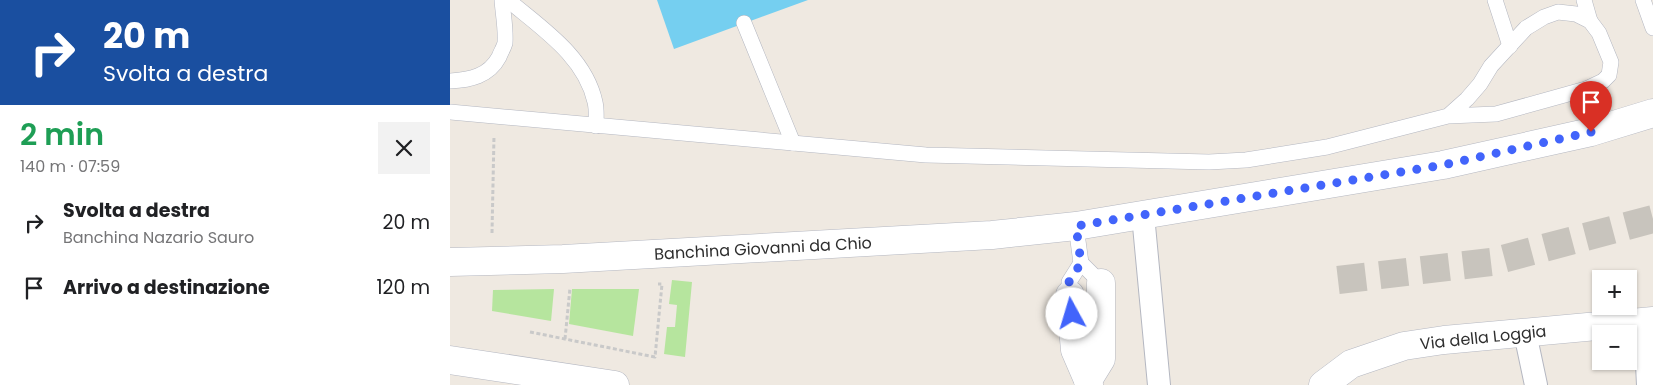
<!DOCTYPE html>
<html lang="it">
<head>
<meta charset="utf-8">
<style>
	:root { --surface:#fff; --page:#f2f2f2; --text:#202124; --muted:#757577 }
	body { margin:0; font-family:Poppins,sans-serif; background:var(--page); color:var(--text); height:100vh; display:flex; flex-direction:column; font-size:19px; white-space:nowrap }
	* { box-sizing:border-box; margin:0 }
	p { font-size:16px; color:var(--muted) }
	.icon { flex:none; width:28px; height:28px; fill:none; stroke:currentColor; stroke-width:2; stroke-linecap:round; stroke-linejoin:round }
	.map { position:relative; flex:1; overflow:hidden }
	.sheet { display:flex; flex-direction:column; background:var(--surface); width:450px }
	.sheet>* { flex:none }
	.hud { background:#1a4fa0; color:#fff; overflow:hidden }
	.controls { position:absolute; left:1142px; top:270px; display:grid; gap:10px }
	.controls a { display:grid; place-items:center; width:45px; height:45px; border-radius:0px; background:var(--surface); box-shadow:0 1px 4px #0004; font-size:25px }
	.pin { position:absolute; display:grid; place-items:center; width:42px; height:42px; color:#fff; margin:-51px -21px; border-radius:50% 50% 50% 0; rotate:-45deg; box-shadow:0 0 5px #0007 }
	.pin .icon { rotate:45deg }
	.me { position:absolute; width:55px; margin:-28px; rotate:354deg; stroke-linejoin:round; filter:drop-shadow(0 0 4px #0008) }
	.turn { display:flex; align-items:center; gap:18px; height:105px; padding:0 20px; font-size:22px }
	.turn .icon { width:65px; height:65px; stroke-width:2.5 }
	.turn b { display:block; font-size:35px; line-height:42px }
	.round { display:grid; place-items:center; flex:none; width:52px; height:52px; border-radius:0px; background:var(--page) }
	.headline { display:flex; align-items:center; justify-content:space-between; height:85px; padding:0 20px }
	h1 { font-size:30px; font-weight:600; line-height:38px; color:#1e9e55 }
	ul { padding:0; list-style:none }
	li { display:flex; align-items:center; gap:15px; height:65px; padding:0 20px }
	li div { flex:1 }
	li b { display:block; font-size:19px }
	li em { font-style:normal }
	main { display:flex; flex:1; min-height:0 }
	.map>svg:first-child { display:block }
	.green { fill:#b6e59e }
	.water { fill:#75cff0 }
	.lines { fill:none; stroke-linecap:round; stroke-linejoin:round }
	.minor-tunnel { stroke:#c8c4bd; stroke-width:28; stroke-dasharray:28 14; stroke-linecap:butt }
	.service-casing { stroke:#b4b7c1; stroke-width:16 }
	.pedestrian-casing { stroke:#b4b7c1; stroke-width:24 }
	.minor-casing { stroke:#b4b7c1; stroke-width:29 }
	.tertiary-casing { stroke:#b4b7c1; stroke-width:29 }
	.path { stroke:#c9c9c9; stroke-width:3; stroke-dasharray:4 2.5; stroke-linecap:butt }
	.service { stroke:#fff; stroke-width:15 }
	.pedestrian { stroke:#fff; stroke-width:22 }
	.minor { stroke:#fff; stroke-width:28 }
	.tertiary { stroke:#fff; stroke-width:28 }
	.route { stroke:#4264fb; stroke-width:9; stroke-dasharray:0 16.2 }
	.labels { text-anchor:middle; stroke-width:4; stroke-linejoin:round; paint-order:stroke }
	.street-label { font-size:16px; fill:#2e2e2e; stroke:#fff }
</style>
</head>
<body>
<main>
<section class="sheet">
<div class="hud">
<div class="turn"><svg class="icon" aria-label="right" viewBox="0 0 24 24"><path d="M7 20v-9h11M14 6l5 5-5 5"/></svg><div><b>20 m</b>Svolta a destra</div></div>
</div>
<div class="headline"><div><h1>2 min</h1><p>140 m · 07:59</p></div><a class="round"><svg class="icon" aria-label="close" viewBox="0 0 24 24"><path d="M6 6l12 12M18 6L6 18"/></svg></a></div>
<ul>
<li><svg class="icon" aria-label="right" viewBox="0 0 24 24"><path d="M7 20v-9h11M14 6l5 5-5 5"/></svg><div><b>Svolta a destra</b><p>Banchina Nazario Sauro</p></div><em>20 m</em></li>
<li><svg class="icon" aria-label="arrive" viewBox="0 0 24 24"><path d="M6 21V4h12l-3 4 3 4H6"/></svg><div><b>Arrivo a destinazione</b></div><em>120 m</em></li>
</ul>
</section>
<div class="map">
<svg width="1203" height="385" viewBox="0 0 1203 385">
	<rect width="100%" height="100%" fill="#efe9e1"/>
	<!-- green -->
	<g class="green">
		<polygon points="222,280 242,282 235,357 214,354 217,327 225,327 227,305 219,304"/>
		<polygon points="104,289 101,321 42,311 43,290"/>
		<polygon points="122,289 189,289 183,336 119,324"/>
	</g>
	<!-- water -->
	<polygon class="water" points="207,0 358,0 224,49"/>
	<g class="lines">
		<!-- minor-tunnel -->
		<polyline class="minor-tunnel" points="888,280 1041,262 1203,219"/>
		<!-- service casing -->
		<g class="service-casing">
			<g id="service">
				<path d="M58,0C91,28 135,56 145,102C147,110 146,118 146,126"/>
				<polyline points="1045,0 1060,46"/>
				<polyline points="1134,0 1140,21"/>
				<polyline points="1193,0 1203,28"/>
				<polyline points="294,23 343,143"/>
				<path d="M0,81C20,80 39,76 49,57C51,52 54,47 55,43C56,28 53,14 52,0"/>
				<polyline points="0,112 476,155 759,162 796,160 877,147 998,116 1046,114 1136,89 1153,81 1159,75 1161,62 1149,33 1140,21 1126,14 1108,12 1094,17 1076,28 1041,66 1030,84 1017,99 998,116"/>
				<polyline points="626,226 631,263 651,283"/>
				<polyline points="620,295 619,282 631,263"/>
			</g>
		</g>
		<!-- pedestrian casing -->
		<g class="pedestrian-casing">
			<g id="pedestrian">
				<polyline points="693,215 709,385"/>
				<polyline points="1195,323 1198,385"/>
				<polyline points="1075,333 1086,385"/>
			</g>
		</g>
		<!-- minor casing -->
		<g class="minor-casing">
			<g id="minor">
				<polyline points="0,262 113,259 542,235 626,226 993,165 1141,132 1203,113"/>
				<polyline points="620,295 625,350 638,380 639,385"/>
				<polyline points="638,380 651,359 651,283"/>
				<polyline points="873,385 901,364 954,346 994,340 1203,321"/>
			</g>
		</g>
		<!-- tertiary casing -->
		<g class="tertiary-casing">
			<polyline id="tertiary" points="0,360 165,385"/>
		</g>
		<!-- path -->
		<g class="path">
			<polyline points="42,233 44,136"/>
			<polyline points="80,332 205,357 212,284 208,284"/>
			<polyline points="115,339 120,288"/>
		</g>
		<!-- service -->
		<use href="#service" class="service"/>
		<!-- pedestrian -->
		<use href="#pedestrian" class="pedestrian"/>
		<!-- minor -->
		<use href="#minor" class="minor"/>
		<!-- tertiary -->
		<use href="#tertiary" class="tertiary"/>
	</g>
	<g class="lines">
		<!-- route -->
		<polyline class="route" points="622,314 619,282 631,263 626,226 993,165 1141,132"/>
	</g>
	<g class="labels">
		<!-- street labels -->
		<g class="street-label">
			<text transform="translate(313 248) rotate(-3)" y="6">Banchina Giovanni da Chio</text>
			<text transform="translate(1033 337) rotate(-6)" y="6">Via della Loggia</text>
		</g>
	</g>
</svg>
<div class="controls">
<a>+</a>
<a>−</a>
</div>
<div class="pin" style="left:1141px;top:132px;background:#d93025"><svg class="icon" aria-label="arrive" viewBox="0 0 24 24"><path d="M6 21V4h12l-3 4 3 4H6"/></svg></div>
<svg class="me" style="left:622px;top:314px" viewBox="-20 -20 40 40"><circle r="19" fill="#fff"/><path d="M0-13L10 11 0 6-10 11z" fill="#4264fb"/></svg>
</div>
</main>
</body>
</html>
